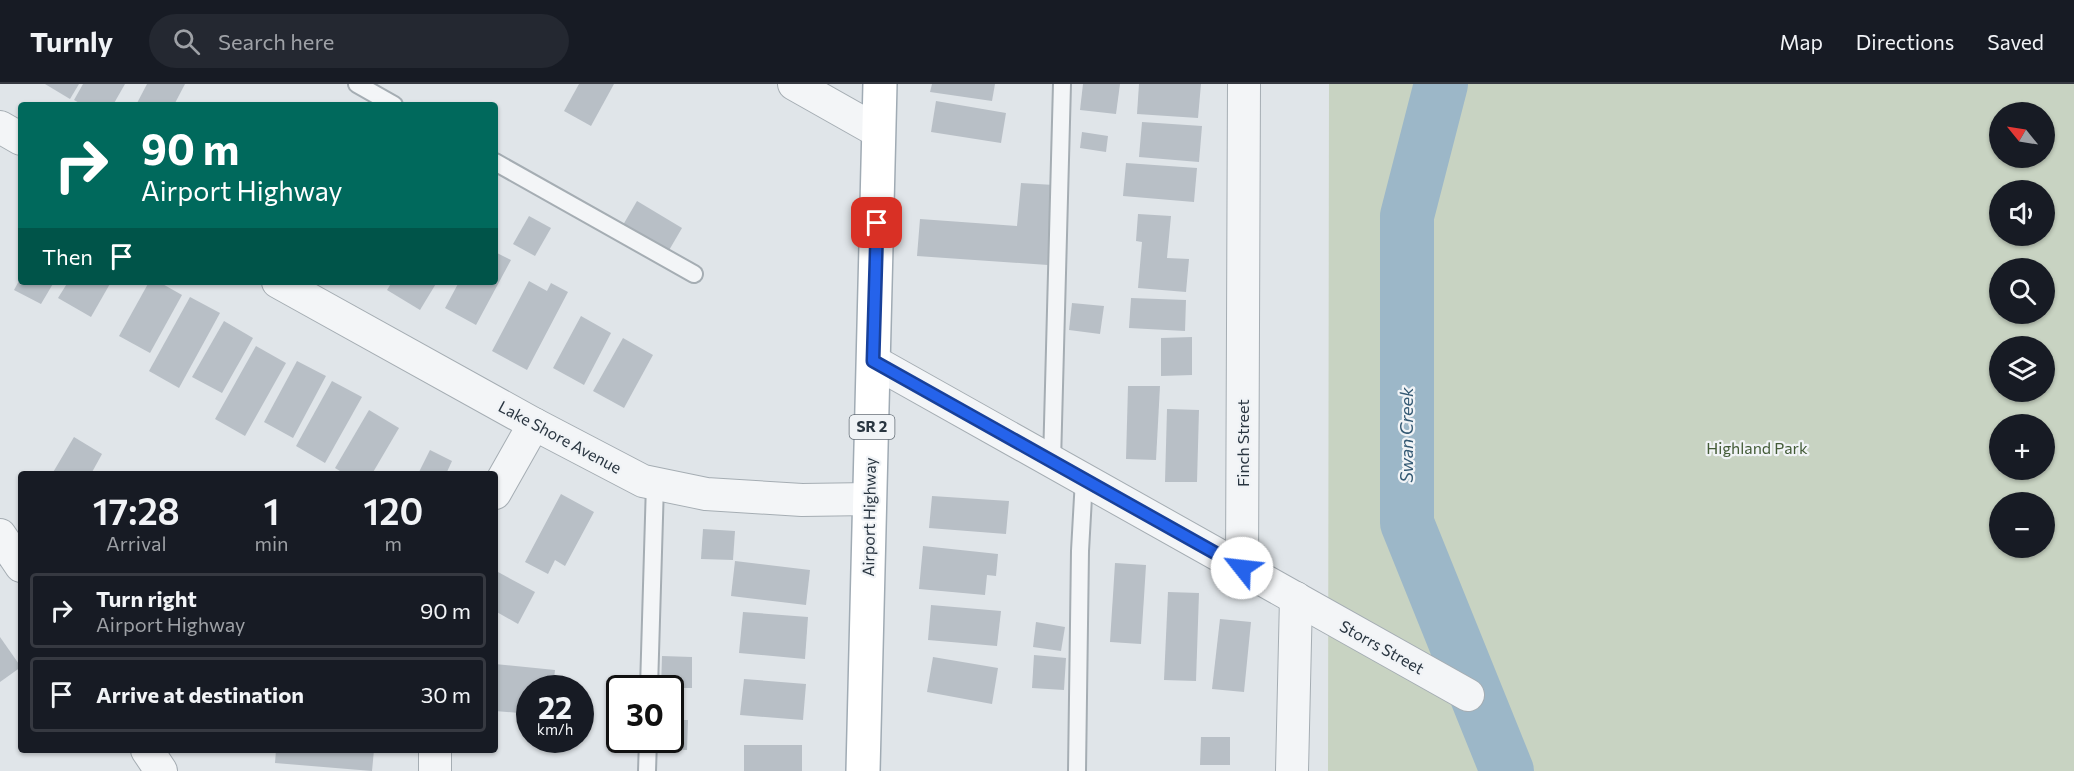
<!DOCTYPE html>
<html lang="en">
<head>
<meta charset="utf-8">
<style>
	:root { --surface:#171b24; --page:#242831; --text:#f1f3f6; --muted:#9ea1a6; --line:#363941 }
	body { margin:0; font-family:Commissioner,sans-serif; background:var(--page); color:var(--text); height:100vh; display:flex; flex-direction:column; font-size:22px; white-space:nowrap }
	* { box-sizing:border-box; margin:0 }
	p { font-size:20px; color:var(--muted) }
	.icon { flex:none; width:33px; height:33px; fill:none; stroke:currentColor; stroke-width:2; stroke-linecap:round; stroke-linejoin:round }
	.map { position:relative; flex:1; overflow:hidden }
	.details { position:absolute; left:18px; top:387px; width:480px; height:282px; display:flex; flex-direction:column; background:var(--surface); border-radius:6px; box-shadow:0 2px 4px #0004 }
	.details>* { flex:none }
	.banner { position:absolute; left:18px; top:18px; width:480px; height:183px; border-radius:6px; box-shadow:0 2px 4px #0004; background:#00695c; color:#fff; overflow:hidden }
	.needle { width:39px; rotate:300deg }
	.tools { position:absolute; left:1989px; top:18px; display:grid; gap:12px }
	.tools a { display:grid; place-items:center; width:66px; height:66px; border-radius:50%; background:var(--surface); box-shadow:0 2px 4px #0004; font-size:30px }
	.speed { position:absolute; left:516px; top:591px; display:flex; gap:12px; font-size:30px; font-weight:700; text-align:center }
	.speed>* { display:grid; place-content:center; width:78px; height:78px; border-radius:50%; background:var(--surface); box-shadow:0 2px 4px #0004; line-height:1 }
	.speed small { font-size:15px; font-weight:400 }
	.speed .limit { border:3px solid #111; border-radius:9px; background:#fff; color:#111 }
	.pin { position:absolute; display:grid; place-items:center; width:51px; height:51px; color:#fff; margin:-26px; border-radius:12px; box-shadow:0 3px 9px #0006 }
	.me { position:absolute; width:66px; margin:-33px; rotate:299deg; stroke-linejoin:round; filter:drop-shadow(0 0 4px #0008) }
	.turn { display:flex; align-items:center; gap:21px; height:126px; padding:0 24px; font-size:27px }
	.turn .icon { width:78px; height:78px; stroke-width:2.5 }
	.turn b { display:block; font-size:42px; line-height:51px }
	.then { display:flex; align-items:center; height:57px; padding:0 24px; background:#0003; gap:12px; font-size:22px }
	.eta { display:flex; justify-content:space-evenly; align-items:center; height:102px; text-align:center }
	.eta b { font-size:36px; font-weight:600; line-height:42px }
	ul { padding:0; list-style:none }
	li { display:flex; align-items:center; gap:18px; height:75px; margin:0 12px 9px; padding:0 12px; border:3px solid var(--line); border-radius:6px }
	li div { flex:1 }
	li b { display:block; font-size:22px }
	li em { font-style:normal }
	header { display:flex; align-items:center; gap:36px; box-sizing:border-box; height:84px; padding:0 30px; background:var(--surface); border-bottom:2px solid var(--line) }
	header strong { font-size:28px }
	nav { display:flex; gap:33px; margin-inline-start:auto; font-size:21px }
	.search { width:420px; height:54px; background:var(--page); display:flex; align-items:center; gap:15px; box-sizing:border-box; padding:0 21px; border-radius:33px; color:var(--muted); font-size:22px }
	.map>svg:first-child { display:block }
	.green { fill:#c8d3c2; fill-rule:evenodd }
	.lines { fill:none; stroke-linecap:round; stroke-linejoin:round }
	.river { stroke:#9cb7c8; stroke-width:54 }
	.building { fill:#b8bfc6 }
	.service-casing { stroke:#a5adb3; stroke-width:20 }
	.minor-casing { stroke:#a5adb3; stroke-width:34 }
	.primary-casing { stroke:#a0abb4; stroke-width:36 }
	.service { stroke:#f3f5f7; stroke-width:16 }
	.minor { stroke:#f3f5f7; stroke-width:32 }
	.primary { stroke:#fff; stroke-width:33 }
	.route-casing { stroke:#184099; stroke-width:15 }
	.route { stroke:#2563eb; stroke-width:10 }
	.labels { text-anchor:middle; stroke-width:4.5; stroke-linejoin:round; paint-order:stroke }
	.shield { fill:#f0f3f6; stroke:#656e77; stroke-width:1.5 }
	.shield-label { font-size:15px; font-weight:bold; fill:#293540 }
	.street-label { font-size:16px; fill:#293540; stroke:#f0f3f6 }
	.park-label { font-size:16px; fill:#435b37; stroke:#f0f3f6 }
	.water-label { font-size:18px; font-style:italic; fill:#345973; stroke:#f0f3f6 }
</style>
</head>
<body>
<header>
<strong>Turnly</strong>
<div class="search"><svg class="icon" aria-label="search" viewBox="0 0 24 24"><circle cx="10" cy="10" r="6"/><path d="M15 15l6 6"/></svg>Search here</div>
<nav><a>Map</a><a>Directions</a><a>Saved</a></nav>
</header>
<div class="map">
<svg width="2074" height="687" viewBox="0 0 2074 687">
	<rect width="100%" height="100%" fill="#e0e5e9"/>
	<!-- green -->
	<path class="green" d="M1329,0H2074V687H1328ZM2000,28H2044V74H2000ZM2000,106H2044V152H2000ZM2000,184H2044V230H2000ZM2000,262H2044V308H2000ZM2000,340H2044V386H2000ZM2000,418H2044V464H2000Z"/>
	<g class="lines">
		<!-- river -->
		<polyline class="river" points="1441,0 1407,132 1407,439 1507,687"/>
	</g>
	<!-- building -->
	<g class="building">
		<polygon points="45,0 79,0 70,15"/>
		<polygon points="83,0 125,0 113,21 83,21 74,16"/>
		<polygon points="147,0 185,0 174,21 136,21"/>
		<polygon points="579,0 614,0 591,42 564,27"/>
		<polygon points="932,0 995,0 992,17 930,8"/>
		<polygon points="1083,0 1120,0 1116,30 1080,26"/>
		<polygon points="1139,0 1201,0 1198,34 1137,30"/>
		<polygon points="936,17 1006,29 1001,59 931,48"/>
		<polygon points="1142,38 1202,42 1199,78 1139,73"/>
		<polygon points="1082,48 1108,52 1106,68 1080,64"/>
		<polygon points="1126,79 1197,84 1194,118 1123,112"/>
		<polygon points="1021,99 1054,101 1048,181 917,172 920,135 1017,142"/>
		<polygon points="637,117 682,144 668,168 623,141"/>
		<polygon points="1138,130 1171,132 1167,174 1189,175 1186,208 1138,204 1142,158 1136,157"/>
		<polygon points="529,132 551,144 535,172 513,160"/>
		<polygon points="495,168 511,176 476,241 445,224 459,198 495,198"/>
		<polygon points="21,193 21,198 54,198 41,220 14,206"/>
		<polygon points="529,197 547,207 551,199 568,208 527,286 492,267"/>
		<polygon points="68,198 111,198 91,233 58,214"/>
		<polygon points="149,198 159,198 182,211 150,269 119,252"/>
		<polygon points="392,198 437,198 420,226 387,206"/>
		<polygon points="190,213 220,229 179,304 149,287"/>
		<polygon points="1131,214 1186,216 1185,247 1129,244"/>
		<polygon points="1072,219 1104,222 1100,250 1069,246"/>
		<polygon points="581,232 611,249 584,301 553,284"/>
		<polygon points="224,237 253,254 222,309 192,293"/>
		<polygon points="1192,253 1192,291 1161,292 1161,254"/>
		<polygon points="623,254 653,271 624,324 593,307"/>
		<polygon points="256,262 286,279 245,352 215,335"/>
		<polygon points="297,277 326,292 293,354 264,338"/>
		<polygon points="332,297 362,313 325,379 296,362"/>
		<polygon points="1128,302 1160,302 1156,376 1126,375"/>
		<polygon points="1167,325 1199,326 1197,398 1165,398"/>
		<polygon points="369,326 399,344 372,390 345,390 335,384"/>
		<polygon points="74,353 102,370 91,390 52,390"/>
		<polygon points="430,366 452,377 446,390 418,390"/>
		<polygon points="561,410 594,428 565,482 555,476 548,490 525,478"/>
		<polygon points="932,412 1009,417 1006,450 929,444"/>
		<polygon points="703,445 735,447 733,476 701,475"/>
		<polygon points="923,462 998,470 996,492 987,491 985,511 919,505"/>
		<polygon points="735,477 810,486 806,521 731,512"/>
		<polygon points="1115,479 1146,481 1141,560 1110,558"/>
		<polygon points="498,488 535,508 518,540 495,527 495,494"/>
		<polygon points="1168,508 1199,509 1196,597 1164,596"/>
		<polygon points="931,521 1001,527 997,562 928,556"/>
		<polygon points="743,528 808,533 805,575 739,569"/>
		<polygon points="1220,535 1251,538 1244,608 1212,605"/>
		<polygon points="1036,538 1065,543 1061,567 1033,563"/>
		<polygon points="0,553 21,583 0,598"/>
		<polygon points="1034,571 1066,574 1064,606 1032,604"/>
		<polygon points="662,572 692,573 692,604 661,604"/>
		<polygon points="933,573 998,584 992,620 927,608"/>
		<polygon points="495,580 555,586 553,604 530,604 530,630 495,627"/>
		<polygon points="744,595 806,600 803,636 740,631"/>
		<polygon points="670,636 688,636 687,666 655,665 656,656 670,656"/>
		<polygon points="1201,653 1230,653 1230,681 1200,681"/>
		<rect x="744" y="661" width="58" height="26"/>
		<polygon points="276,666 374,666 372,687 275,679"/>
	</g>
	<g class="lines">
		<!-- service casing -->
		<g class="service-casing">
			<g id="service">
				<polyline points="357,0 394,21"/>
				<polyline points="495,78 694,190"/>
				<polyline points="1052,378 1062,0"/>
				<polyline points="649,604 655,400"/>
				<polyline points="647,687 648,656"/>
				<polyline points="1077,687 1080,467 1084,395"/>
			</g>
		</g>
		<!-- minor casing -->
		<g class="minor-casing">
			<g id="minor">
				<polyline points="794,0 879,48"/>
				<polyline points="0,43 21,55"/>
				<polyline points="278,198 534,340 643,397 706,410 802,416 870,415"/>
				<polyline points="873,277 1468,611"/>
				<polyline points="495,409 534,340"/>
				<polyline points="0,451 21,482"/>
				<polyline points="1242,484 1244,0"/>
				<polyline points="147,666 161,687"/>
				<polyline points="435,687 435,666"/>
				<polyline points="1292,687 1296,514"/>
			</g>
		</g>
		<!-- primary casing -->
		<g class="primary-casing">
			<polyline id="primary" points="863,687 880,0"/>
		</g>
		<!-- service -->
		<use href="#service" class="service"/>
		<!-- minor -->
		<use href="#minor" class="minor"/>
		<!-- primary -->
		<use href="#primary" class="primary"/>
	</g>
	<g class="lines">
		<!-- route casing -->
		<g class="route-casing">
			<polyline id="route" points="877,139 873,277 1242,484"/>
		</g>
		<!-- route -->
		<use href="#route" class="route"/>
	</g>
	<g class="labels">
		<!-- shield labels -->
		<rect class="shield" x="849.5" y="331" width="45" height="24" rx="4.5"/>
		<g class="shield-label">
			<text x="872" y="348">SR 2</text>
		</g>
		<!-- street labels -->
		<g class="street-label">
			<text transform="translate(560 353) rotate(28)" y="6">Lake Shore Avenue</text>
			<text transform="translate(1243 359) rotate(-90)" y="6">Finch Street</text>
			<text transform="translate(869 433) rotate(-89)" y="6">Airport Highway</text>
			<text transform="translate(1382 563) rotate(29)" y="6">Storrs Street</text>
		</g>
		<!-- park labels -->
		<g class="park-label">
			<text x="1757" y="370">Highland Park</text>
		</g>
		<!-- water labels -->
		<g class="water-label">
			<text transform="translate(1407 351) rotate(-90)" y="6">Swan Creek</text>
		</g>
	</g>
</svg>
<div class="tools">
<a><svg class="needle" viewBox="-14 -14 28 28"><path d="M0-13l5 13h-10z" fill="#e53935"/><path d="M0 13l5-13h-10z" fill="#9ea1a6"/></svg></a>
<a><svg class="icon" aria-label="sound" viewBox="0 0 24 24"><path d="M4 9h4l5-4v14l-5-4H4zM17 9q2 3 0 6"/></svg></a>
<a><svg class="icon" aria-label="search" viewBox="0 0 24 24"><circle cx="10" cy="10" r="6"/><path d="M15 15l6 6"/></svg></a>
<a><svg class="icon" aria-label="layers" viewBox="0 0 24 24"><path d="M12 4l9 5-9 5-9-5zM3 14l9 5 9-5"/></svg></a>
<a>+</a>
<a>−</a>
</div>
<div class="speed"><div>22<small>km/h</small></div><div class="limit">30</div></div>
<div class="pin" style="left:877px;top:139px;background:#d93025"><svg class="icon" aria-label="arrive" viewBox="0 0 24 24"><path d="M6 21V4h12l-3 4 3 4H6"/></svg></div>
<svg class="me" style="left:1242px;top:484px" viewBox="-20 -20 40 40"><circle r="19" fill="#fff"/><path d="M0-13L10 11 0 6-10 11z" fill="#2563eb"/></svg>
<div class="banner">
<div class="turn"><svg class="icon" aria-label="right" viewBox="0 0 24 24"><path d="M7 20v-9h11M14 6l5 5-5 5"/></svg><div><b>90 m</b>Airport Highway</div></div>
<div class="then">Then<svg class="icon" aria-label="arrive" viewBox="0 0 24 24"><path d="M6 21V4h12l-3 4 3 4H6"/></svg></div>
</div>
<section class="details">
<div class="eta">
<div><b>17:28</b><p>Arrival</p></div>
<div><b>1</b><p>min</p></div>
<div><b>120</b><p>m</p></div>
</div>
<ul>
<li><svg class="icon" aria-label="right" viewBox="0 0 24 24"><path d="M7 20v-9h11M14 6l5 5-5 5"/></svg><div><b>Turn right</b><p>Airport Highway</p></div><em>90 m</em></li>
<li><svg class="icon" aria-label="arrive" viewBox="0 0 24 24"><path d="M6 21V4h12l-3 4 3 4H6"/></svg><div><b>Arrive at destination</b></div><em>30 m</em></li>
</ul>
</section>
</div>
</body>
</html>
